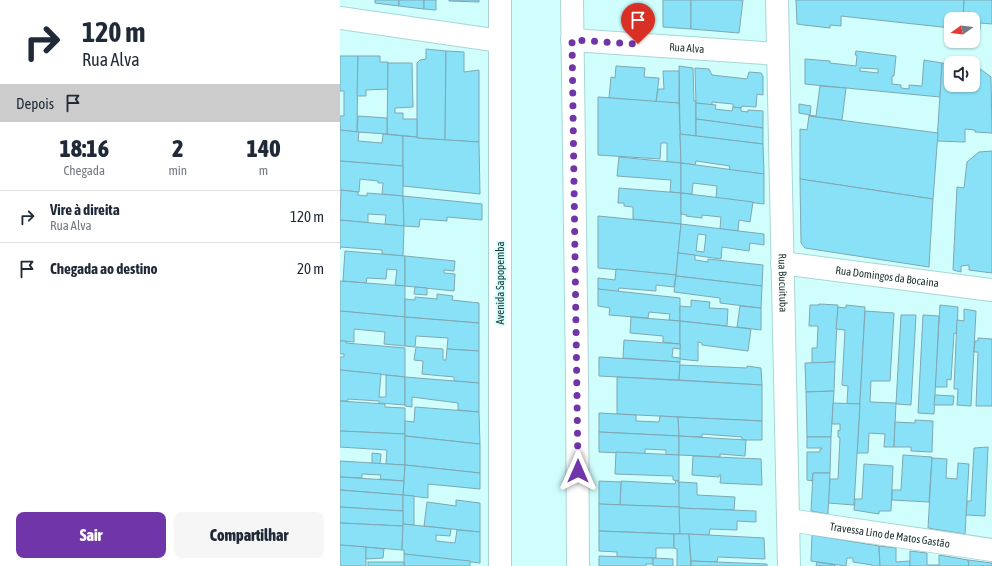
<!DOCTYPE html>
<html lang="pt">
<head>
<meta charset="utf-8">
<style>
	:root { --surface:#fff; --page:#f6f6f7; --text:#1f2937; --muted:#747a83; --line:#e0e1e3; --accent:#7135aa }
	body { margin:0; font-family:"Asap Condensed",sans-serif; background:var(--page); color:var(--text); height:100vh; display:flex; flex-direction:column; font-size:15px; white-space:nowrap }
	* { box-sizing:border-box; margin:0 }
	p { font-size:13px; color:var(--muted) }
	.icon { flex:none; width:22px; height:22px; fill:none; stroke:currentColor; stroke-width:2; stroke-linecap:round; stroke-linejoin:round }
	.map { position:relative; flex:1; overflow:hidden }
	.panel { display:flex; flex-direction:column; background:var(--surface); width:340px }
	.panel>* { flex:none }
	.hud { background:#fff; color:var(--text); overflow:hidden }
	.needle { width:26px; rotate:255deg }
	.buttons { position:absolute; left:604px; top:12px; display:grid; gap:8px }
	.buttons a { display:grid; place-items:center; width:36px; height:36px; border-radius:8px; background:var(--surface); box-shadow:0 1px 3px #0004; font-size:20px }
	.pin { position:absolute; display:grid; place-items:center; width:34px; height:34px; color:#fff; margin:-41px -17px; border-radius:50% 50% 50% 0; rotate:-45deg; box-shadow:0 0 4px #0007 }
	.pin .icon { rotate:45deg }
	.me { position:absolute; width:44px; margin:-22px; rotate:0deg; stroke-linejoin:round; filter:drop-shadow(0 0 3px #0008) }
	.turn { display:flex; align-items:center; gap:14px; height:84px; padding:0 16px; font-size:18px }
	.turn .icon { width:52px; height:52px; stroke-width:2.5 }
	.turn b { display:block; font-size:28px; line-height:34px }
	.then { display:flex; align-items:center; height:38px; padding:0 16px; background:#0003; gap:8px; font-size:15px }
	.eta { display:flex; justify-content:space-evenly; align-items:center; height:68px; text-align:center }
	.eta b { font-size:24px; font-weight:800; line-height:28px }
	.cta { display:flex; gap:8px; margin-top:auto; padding:8px 16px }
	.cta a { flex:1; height:46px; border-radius:8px; background:var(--accent); color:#fff; font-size:16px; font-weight:800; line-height:46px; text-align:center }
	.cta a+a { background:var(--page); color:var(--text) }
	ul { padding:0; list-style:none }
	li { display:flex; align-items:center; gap:12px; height:52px; padding:0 16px; border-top:1px solid var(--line) }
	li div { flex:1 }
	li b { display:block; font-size:15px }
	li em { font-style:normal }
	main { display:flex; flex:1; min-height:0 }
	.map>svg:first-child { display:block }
	.building { fill:#89e1f8; stroke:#7ea7b2; fill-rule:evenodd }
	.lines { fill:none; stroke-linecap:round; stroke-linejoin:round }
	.minor-casing { stroke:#a9d6d5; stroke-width:24 }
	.secondary-casing { stroke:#a9d6d5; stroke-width:24 }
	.minor { stroke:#fff; stroke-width:22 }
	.secondary { stroke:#fff; stroke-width:22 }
	.route { stroke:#7135aa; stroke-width:7; stroke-dasharray:0 12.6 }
	.labels { text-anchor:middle; stroke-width:3.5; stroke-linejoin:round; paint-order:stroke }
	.street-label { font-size:11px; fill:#1d2f2f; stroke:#d0fefd }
</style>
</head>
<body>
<main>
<section class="panel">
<div class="hud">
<div class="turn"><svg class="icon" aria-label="right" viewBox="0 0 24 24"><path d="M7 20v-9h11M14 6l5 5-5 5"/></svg><div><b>120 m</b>Rua Alva</div></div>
<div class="then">Depois<svg class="icon" aria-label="arrive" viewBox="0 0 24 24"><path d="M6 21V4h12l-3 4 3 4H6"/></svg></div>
</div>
<div class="eta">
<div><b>18:16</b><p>Chegada</p></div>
<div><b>2</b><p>min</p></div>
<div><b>140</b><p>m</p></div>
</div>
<ul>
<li><svg class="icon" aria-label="right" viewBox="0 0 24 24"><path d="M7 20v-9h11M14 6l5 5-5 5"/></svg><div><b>Vire à direita</b><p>Rua Alva</p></div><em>120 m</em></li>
<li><svg class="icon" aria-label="arrive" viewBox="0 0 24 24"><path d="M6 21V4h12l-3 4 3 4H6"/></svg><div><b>Chegada ao destino</b></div><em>20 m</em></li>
</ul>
<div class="cta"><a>Sair</a><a>Compartilhar</a></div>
</section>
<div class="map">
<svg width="652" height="566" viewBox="0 0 652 566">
	<rect width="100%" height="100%" fill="#d0fefd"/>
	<!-- building -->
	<g class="building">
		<polygon points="35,0 59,0 59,6 35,3"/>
		<polygon points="59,0 84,0 84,9 59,6"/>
		<polygon points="84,0 96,0 96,10 84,9"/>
		<polygon points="109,0 139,0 139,2 109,1"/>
		<polygon points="323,0 351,0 351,29 323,27"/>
		<polygon points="351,0 403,0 399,33 351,29"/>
		<polygon points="456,0 624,0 623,19 611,19 611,28 501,16 501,26 490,25 490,28 464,25 457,24"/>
		<polygon points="624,0 652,0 652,24 640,23 640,30 633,29 633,19 623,19"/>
		<polygon points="86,49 106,51 105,140 77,138 77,63 80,60 86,59"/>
		<polygon points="106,51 124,52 124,72 139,70 139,142 105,140"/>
		<path d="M516,51L556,56L554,76H552V84L561,85V88L569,89V85L582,86L584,60L602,63L600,97L465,84V59L490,61V63L516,66L517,55H515ZM520,68L538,69V73L520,71Z"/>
		<polygon points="0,56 18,56 17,132 0,130 0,116 4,116 4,91 0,91"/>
		<polygon points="18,56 40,56 40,62 48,62 48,89 26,90 26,96 17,96"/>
		<polygon points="48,63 72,63 73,107 55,108 55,113 63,113 63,119 77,119 77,137 47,134"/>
		<polygon points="602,63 611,64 611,85 633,85 633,67 639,68 651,77 652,133 635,132 635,130 625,129 625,142 597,141"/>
		<polygon points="276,66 305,68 304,77 319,78 316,102 269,98 271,77 275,78"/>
		<polygon points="339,66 353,68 354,101 356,101 356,136 340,134"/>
		<polygon points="355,68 369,69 372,75 407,79 409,72 421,73 423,76 423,95 417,94 416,107 402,106 401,108 393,107 393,104 372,102 372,105 356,103"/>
		<polygon points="323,71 339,71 339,103 316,102 318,89 324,89"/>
		<polygon points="480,86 506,88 502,120 469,116 469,115 476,116"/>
		<polygon points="258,97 339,103 341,163 327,162 327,143 321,143 320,159 258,155"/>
		<polygon points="356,103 376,105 375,109 392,111 393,107 401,108 401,111 408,112 408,110 423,111 423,128 356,119"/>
		<polygon points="459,104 471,106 470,115 459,113"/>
		<polygon points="18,116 47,118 47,134 17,132"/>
		<polygon points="469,116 598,133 593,199 460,179 460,129 467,130"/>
		<polygon points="356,119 423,128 423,144 356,136"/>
		<polygon points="0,130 19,132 18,141 42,143 43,134 63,136 63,166 0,161"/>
		<polygon points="340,134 423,144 424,174 389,170 390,166 356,161 355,165 341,163"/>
		<polygon points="63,136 77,137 77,138 139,142 140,194 63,186"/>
		<polygon points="652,151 652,273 629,270 629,265 621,266 621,272 613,270 617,187 624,188 627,162 639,152"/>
		<polygon points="279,157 341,163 341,193 330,192 331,180 277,176"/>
		<polygon points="0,161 63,166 63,196 42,194 43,183 38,183 38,181 20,179 19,192 0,190"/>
		<polygon points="341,163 424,174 424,204 376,198 377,186 353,183 352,194 341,193"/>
		<polygon points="460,179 593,199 589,267 465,248 461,243"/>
		<polygon points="279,188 341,193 341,224 293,219 293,207 284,206 284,203 278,203"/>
		<polygon points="1,190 18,192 18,195 27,196 27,193 63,196 64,226 45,224 46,215 28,214 28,223 0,220"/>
		<polygon points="341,193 413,202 410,222 399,220 398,231 380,229 381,217 362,215 362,218 346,216 347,215 341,214"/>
		<polygon points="63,196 142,204 142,220 107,217 107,221 80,219 79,227 64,226"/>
		<polygon points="258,216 341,224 336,275 258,268"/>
		<polygon points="0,220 64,226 63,256 42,254 42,250 0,247 0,249"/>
		<path d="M341,224L424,234V245L410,243L409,251L382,247L381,259L338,253ZM358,234L366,235L364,252L356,251Z"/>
		<polygon points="5,251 65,256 65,286 55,285 57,270 47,269 46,279 27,278 26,283 3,281"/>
		<polygon points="338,253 355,255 355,260 368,262 368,259 423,265 422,286 336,276"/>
		<polygon points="65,256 115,261 114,271 104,270 104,273 115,274 114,291 65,286"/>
		<polygon points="276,269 336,275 334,287 316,285 316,291 279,288 278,292 258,289 258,278 275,280"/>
		<polygon points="336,276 422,286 421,308 380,303 380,298 334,292"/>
		<polygon points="0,281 65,286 65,317 0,311"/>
		<polygon points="75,287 87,288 87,295 74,294"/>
		<polygon points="258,289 340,298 340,321 329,320 330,314 309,312 308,318 269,315 270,308 258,306"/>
		<polygon points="97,294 113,296 112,300 139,303 139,323 65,317 65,299 75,300 75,297 97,299"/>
		<polygon points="351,300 370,302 369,308 388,309 387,326 340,321 340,306 351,307"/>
		<polygon points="479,304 498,305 495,362 472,363 472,348 477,348 478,326 469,326 470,305 479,305"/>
		<polygon points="506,305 525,307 520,404 507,404 508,386 502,385 505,330 496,329 498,307 506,308"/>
		<polygon points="600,305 618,307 617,334 614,333 611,380 607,379 607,387 595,387"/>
		<polygon points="400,306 421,308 421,330 397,327"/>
		<polygon points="624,309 636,311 631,406 617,405 618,389 614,389 617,320 624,321"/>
		<polygon points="0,311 65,317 65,346 44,344 45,332 14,329 14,342 0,341"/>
		<polygon points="525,311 554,313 550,381 531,381 530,402 556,403 554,447 544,447 545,434 529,433 528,453 517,453"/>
		<polygon points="561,315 576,315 571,405 556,404"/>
		<polygon points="583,315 599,316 594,414 578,413"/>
		<polygon points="65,317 139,323 139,351 107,349 108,338 76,336 75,347 65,346"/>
		<polygon points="291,317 340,321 340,344 323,342 323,336 290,333"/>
		<polygon points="340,321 411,329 408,351 362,345 362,343 358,342 358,361 340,359"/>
		<polygon points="638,338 652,339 652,406 636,406 638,352 634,352 635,341 638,341"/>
		<polygon points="284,340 340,344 340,349 333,348 332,357 340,358 340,362 283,358"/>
		<polygon points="0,341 6,341 6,343 65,348 65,377 0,370 0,357 4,357 4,354 0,354"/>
		<polygon points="76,347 103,349 103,360 106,360 107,349 139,351 139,383 114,381 114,377 82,374 83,361 74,360"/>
		<polygon points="259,357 340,362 339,380 259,376"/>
		<polygon points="495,362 494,391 466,392 465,363"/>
		<polygon points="340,365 407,368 407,366 421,368 422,385 339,380"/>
		<polygon points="0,370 41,374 39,397 46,397 46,375 65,377 65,405 39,403 39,401 8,399 7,401 0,401"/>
		<polygon points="65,377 139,383 139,412 118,410 118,403 72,397 72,407 65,406"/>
		<polygon points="277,377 422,385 422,421 277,414"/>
		<polygon points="494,391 491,437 467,437 466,392"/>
		<polygon points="595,395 614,396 613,405 594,405"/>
		<polygon points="0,401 45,404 45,407 65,408 65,434 0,431"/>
		<polygon points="493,403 520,404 514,505 488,503 490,479 498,479 500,438 498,437 498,430 500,431 500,424 492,424"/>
		<polygon points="75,407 139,412 140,444 65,436 65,421 74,422"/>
		<polygon points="259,413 296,415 296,421 319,422 320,416 338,417 339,436 259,432"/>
		<polygon points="338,417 422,421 422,440 406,440 402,439 402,437 362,434 362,437 339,436"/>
		<polygon points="575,420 593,421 592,452 571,451 571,447 554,447 555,422 575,423"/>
		<polygon points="0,431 65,434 65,465 46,464 47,450 0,447"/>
		<polygon points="259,432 339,436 339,455 326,455 326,450 305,449 305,454 259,452"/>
		<polygon points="65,436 140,444 140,473 65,465"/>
		<polygon points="339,436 406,440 405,456 380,454 380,457 339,455"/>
		<polygon points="467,437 491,437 490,473 473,473 472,481 467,480 467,452 480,452 480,449 482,449 482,448 467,448"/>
		<polygon points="648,447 645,516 626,515 627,501 631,501 634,448"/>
		<polygon points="276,452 339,455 339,481 333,480 333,476 275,474"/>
		<polygon points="32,453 41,454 40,464 32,463"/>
		<polygon points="563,455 592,457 589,502 552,500 552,490 561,490"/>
		<polygon points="353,456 421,459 422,485 380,483 381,475 379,475 379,477 352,475"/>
		<polygon points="592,458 607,459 606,478 617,479 618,463 629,464 625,534 588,528"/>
		<polygon points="0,461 65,465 64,481 40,479 41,475 22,474 22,478 0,477"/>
		<polygon points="524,464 553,466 551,511 539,511 539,514 514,510 515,499 522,499"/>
		<polygon points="65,465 140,473 140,489 88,484 88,498 63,495"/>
		<polygon points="473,473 490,473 488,514 471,511"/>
		<polygon points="0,477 64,481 63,495 0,490"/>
		<polygon points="336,480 339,482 340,507 280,505 281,481 335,484"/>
		<polygon points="259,481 281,482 280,505 259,504"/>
		<polygon points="339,482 357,483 357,495 395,497 394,510 339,508"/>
		<polygon points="0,490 63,495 63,511 0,507"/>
		<polygon points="63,495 74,496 74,525 63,524"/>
		<polygon points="116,500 140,503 140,532 84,526 87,502 116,506"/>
		<polygon points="259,504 340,507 340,534 259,531"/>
		<polygon points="0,507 63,511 63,526 0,523"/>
		<polygon points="339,508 416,511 416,522 397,521 397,530 370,529 369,535 340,534"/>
		<polygon points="0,523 63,526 62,550 0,545"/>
		<polygon points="63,524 111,529 110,536 96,535 96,541 115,543 117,530 140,532 140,563 64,554 64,550 62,550"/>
		<polygon points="259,531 334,534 334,548 316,548 316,558 277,557 277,552 259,551"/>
		<polygon points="334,534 349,534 351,566 337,566 337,549 334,548"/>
		<polygon points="349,534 424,538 425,559 378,557 377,562 351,561"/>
		<polygon points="472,535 539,546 540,566 532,566 532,565 513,562 513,558 507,558 506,566 471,561"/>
		<polygon points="0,545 26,547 26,566 0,566"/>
		<polygon points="539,546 556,548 556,562 570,561 570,566 540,566"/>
		<polygon points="26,547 44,549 43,558 26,559"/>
		<polygon points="570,551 587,553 587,565 599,565 599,566 570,566"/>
		<polygon points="64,554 130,561 130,566 64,566"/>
		<polygon points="599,555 628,560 629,566 599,566"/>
		<polygon points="259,556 313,558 313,564 306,564 306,566 259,566"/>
		<polygon points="313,558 333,559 333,566 313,566"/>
		<polygon points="628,560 652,563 652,566 629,566"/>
		<polygon points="351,561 427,564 427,566 351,566"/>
		<rect x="28" y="562" width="36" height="4"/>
		<polygon points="477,562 495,565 495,566 476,566"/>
	</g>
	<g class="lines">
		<!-- minor casing -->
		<g class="minor-casing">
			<g id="minor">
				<path id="s1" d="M437,0L449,566"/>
				<polyline points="0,18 160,41"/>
				<path id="s2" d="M232,40L438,54"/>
				<path id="s3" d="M442,263L652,290"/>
				<path id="s4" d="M448,520L652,550"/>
			</g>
		</g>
		<!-- secondary casing -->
		<g class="secondary-casing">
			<g id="secondary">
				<polyline points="160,0 160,566"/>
				<polyline points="232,0 237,376 238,566"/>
			</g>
		</g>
		<!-- minor -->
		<use href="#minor" class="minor"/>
		<!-- secondary -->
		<use href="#secondary" class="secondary"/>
	</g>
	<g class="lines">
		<!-- route -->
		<polyline class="route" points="238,471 232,40 298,44"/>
	</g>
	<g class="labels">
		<!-- street labels -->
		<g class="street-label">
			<text dy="4" stroke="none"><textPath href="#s2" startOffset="115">Rua Alva</textPath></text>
			<text dy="4" stroke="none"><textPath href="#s3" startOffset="106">Rua Domingos da Bocaina</textPath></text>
			<text transform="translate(160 283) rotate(-90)" y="4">Avenida Sapopemba</text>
			<text dy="4" stroke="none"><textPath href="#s1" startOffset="283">Rua Bucuituba</textPath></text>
			<text dy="4" stroke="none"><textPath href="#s4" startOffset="103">Travessa Lino de Matos Gastão</textPath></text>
		</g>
	</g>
</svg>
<div class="buttons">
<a><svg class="needle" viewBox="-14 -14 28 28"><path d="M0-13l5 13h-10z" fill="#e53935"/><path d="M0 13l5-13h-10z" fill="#747a83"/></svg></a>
<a><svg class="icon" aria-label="sound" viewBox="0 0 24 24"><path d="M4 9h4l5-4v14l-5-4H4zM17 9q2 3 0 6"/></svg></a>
</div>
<div class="pin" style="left:298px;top:44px;background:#d93025"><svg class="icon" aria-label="arrive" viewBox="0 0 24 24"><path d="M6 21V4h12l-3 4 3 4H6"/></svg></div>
<svg class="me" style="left:238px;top:471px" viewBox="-20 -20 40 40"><path d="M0-17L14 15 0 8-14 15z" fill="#7135aa" stroke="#fff" stroke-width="4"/></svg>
</div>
</main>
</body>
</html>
